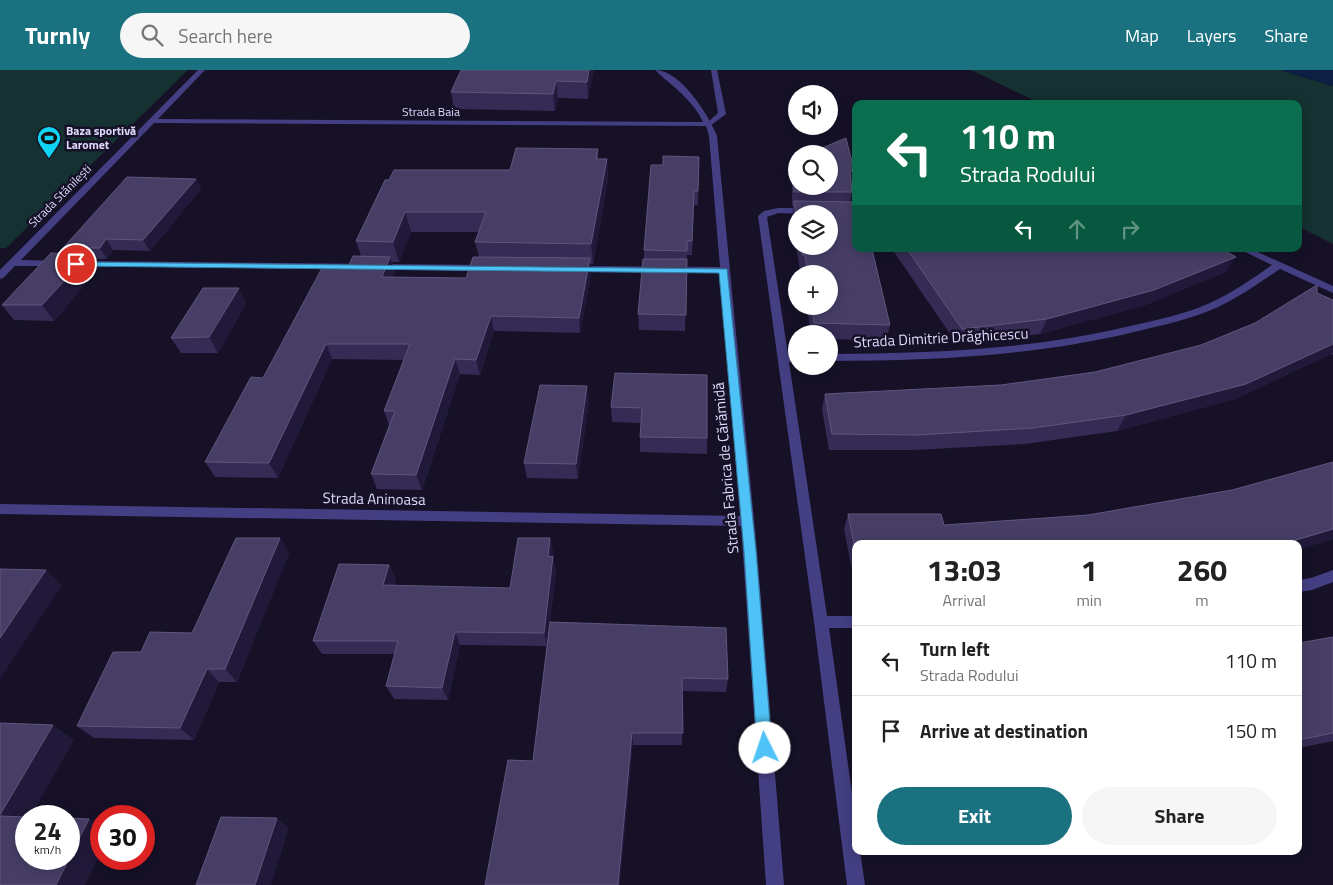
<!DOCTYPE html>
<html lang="en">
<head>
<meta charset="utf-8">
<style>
	:root { --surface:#fff; --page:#f6f6f6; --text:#222; --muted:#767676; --line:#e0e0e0; --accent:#1a7180 }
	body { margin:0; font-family:"Titillium Web",sans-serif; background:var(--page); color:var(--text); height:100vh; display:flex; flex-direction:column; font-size:19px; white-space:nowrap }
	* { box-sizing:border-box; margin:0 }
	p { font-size:16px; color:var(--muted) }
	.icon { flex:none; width:28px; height:28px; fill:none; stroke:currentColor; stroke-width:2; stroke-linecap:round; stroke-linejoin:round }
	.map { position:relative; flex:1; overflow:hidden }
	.sheet { position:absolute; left:852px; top:470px; width:450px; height:315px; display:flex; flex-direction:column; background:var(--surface); border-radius:10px; box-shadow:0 2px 12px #0003 }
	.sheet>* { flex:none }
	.guide { position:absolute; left:852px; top:30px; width:450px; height:152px; border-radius:10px; box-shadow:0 2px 12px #0003; background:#0b6e4f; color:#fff; overflow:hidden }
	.fabs { position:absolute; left:788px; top:15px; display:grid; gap:10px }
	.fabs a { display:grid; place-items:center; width:50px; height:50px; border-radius:50%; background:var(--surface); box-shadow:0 2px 12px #0003; font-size:25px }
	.speed { position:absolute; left:15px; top:735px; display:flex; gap:10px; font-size:25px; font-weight:700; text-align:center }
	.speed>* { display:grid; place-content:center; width:65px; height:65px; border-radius:50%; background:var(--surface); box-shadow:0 2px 12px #0003; line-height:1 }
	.speed small { font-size:12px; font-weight:400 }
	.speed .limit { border:8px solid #d22; background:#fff; color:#111 }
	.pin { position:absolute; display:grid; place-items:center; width:42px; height:42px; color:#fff; margin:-21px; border:2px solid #fff; border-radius:50%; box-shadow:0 1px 5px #0007 }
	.me { position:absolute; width:55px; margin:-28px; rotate:356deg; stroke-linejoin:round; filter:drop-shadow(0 0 4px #0008) }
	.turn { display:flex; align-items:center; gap:18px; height:105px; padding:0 25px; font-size:22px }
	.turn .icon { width:65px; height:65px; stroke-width:2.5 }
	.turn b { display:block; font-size:35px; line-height:42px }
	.lanes { display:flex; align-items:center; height:48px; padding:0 25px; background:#0003; justify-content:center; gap:25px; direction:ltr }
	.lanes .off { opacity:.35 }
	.eta { display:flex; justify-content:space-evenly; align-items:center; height:85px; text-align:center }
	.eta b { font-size:30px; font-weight:700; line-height:35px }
	.button { display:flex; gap:10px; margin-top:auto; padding:10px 25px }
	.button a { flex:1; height:58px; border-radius:30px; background:var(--accent); color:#fff; font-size:20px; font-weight:700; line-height:58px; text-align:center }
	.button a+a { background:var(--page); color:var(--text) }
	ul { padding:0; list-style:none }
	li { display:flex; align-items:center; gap:15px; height:70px; padding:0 25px; border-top:1px solid var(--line) }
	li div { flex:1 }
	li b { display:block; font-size:19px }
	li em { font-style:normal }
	header { display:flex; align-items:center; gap:30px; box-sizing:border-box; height:70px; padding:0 25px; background:var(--accent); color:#fff }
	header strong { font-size:24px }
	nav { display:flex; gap:28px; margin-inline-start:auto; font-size:18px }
	.search { width:350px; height:45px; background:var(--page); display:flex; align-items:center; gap:12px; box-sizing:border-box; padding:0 18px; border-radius:28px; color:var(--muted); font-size:19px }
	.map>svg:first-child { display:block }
	.green { fill:#153131 }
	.water { fill:#0e1f44 }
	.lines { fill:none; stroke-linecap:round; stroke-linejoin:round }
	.service { fill:#443f83; fill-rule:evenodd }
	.minor { fill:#443f83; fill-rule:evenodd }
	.wall { fill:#352b54; fill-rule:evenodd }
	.shaded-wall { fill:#21193a }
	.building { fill:#473e66; stroke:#5f567e }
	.route { fill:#4fc3f7; stroke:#337fa1 }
	.labels { text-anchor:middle; stroke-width:5; stroke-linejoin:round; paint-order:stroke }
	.far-street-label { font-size:12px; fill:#dfd9fd; stroke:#161127 }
	.far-poi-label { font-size:12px; font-weight:bold; fill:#dfd9fd; stroke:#161127; text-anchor:start }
	.street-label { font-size:15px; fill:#dfd9fd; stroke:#161127 }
</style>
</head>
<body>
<header>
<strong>Turnly</strong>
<div class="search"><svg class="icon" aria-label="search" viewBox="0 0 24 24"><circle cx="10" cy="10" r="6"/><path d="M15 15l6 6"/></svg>Search here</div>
<nav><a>Map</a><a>Layers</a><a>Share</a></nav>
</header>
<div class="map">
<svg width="1333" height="815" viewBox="0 0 1333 815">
	<rect width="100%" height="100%" fill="#161127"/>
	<!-- green -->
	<g class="green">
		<polygon points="0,0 188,0 6,178 0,178"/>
		<polygon points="971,0 1280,0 1333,16 1333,174 1299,157 1299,34 1041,34"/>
	</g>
	<!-- water -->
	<polygon class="water" points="1280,0 1333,0 1333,16"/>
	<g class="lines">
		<!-- service -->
		<polygon class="service" points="711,0 717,0 726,44 710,56 706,54 718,43"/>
		<!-- minor -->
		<g class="minor">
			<path d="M198,0H205L158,49L703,52C692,29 673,17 655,0C681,0 709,46 717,66L757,481L784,815H766L741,456L0,444V434L740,446L720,203L574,202L569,199L574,196L720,197L709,66L706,56L154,53L21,190L59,191L64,194L62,196H15L3,208L0,209V200Z"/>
			<polygon points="778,138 809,138 813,141 809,144 778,143 767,147 788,284 796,285 796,291 789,292 827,546 856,546 856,558 829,558 856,752 856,781 860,781 865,815 847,815 814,552 758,146 764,141"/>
			<path d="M1239,179H1251L1333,216V223L1280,199C1260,212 1240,227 1218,237C1192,249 1163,255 1134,262C1035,286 931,291 829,291V284C930,283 1031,280 1130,256C1157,250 1185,244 1210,233C1232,223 1252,209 1272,195Z"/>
			<polygon points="79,191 486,195 491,198 486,201 76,196 74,194"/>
			<polygon points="1333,500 1333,512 1312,520 1299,522 1299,510 1311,508"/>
		</g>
	</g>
	<!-- wall -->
	<g class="wall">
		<polygon points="461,0 594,0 588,29 558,28 555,41 454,39 451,22"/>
		<path d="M598,79V89H607L608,109L593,194H590L591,204L580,263L494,261L480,305L460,304L422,420L377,419L371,404L389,355L384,341L404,290L332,289L278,408L215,407L205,392L263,308L347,199L361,186L356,171L385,110L510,100ZM411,162H479L475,172L479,187L466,208L393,207L395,202L392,192H399Z"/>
		<polygon points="699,87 698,135 694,135 692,185 687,185 685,261 639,260 638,244 644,189 644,180 663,95"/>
		<polygon points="794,89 851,114 852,122 850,132 855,156 890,255 886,271 829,269 829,264 811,264 807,236 829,236 829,204 803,204 803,200 800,200 796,176 829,176 796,144 796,175 792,146 793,136 792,136 792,104"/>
		<polygon points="196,109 201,119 150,181 113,180 107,189 92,189 98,199 54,251 14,250 2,235 67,183 63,178"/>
		<polygon points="892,179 1222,179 1226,202 1145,235 1040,264 957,274"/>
		<polygon points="1317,223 1333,230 1333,285 1331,284 1235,329 1117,361 1025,374 913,380 829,380 822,339 825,324 1001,315 1095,302 1201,275 1255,253"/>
		<polygon points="246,233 218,283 181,283 171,268"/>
		<polygon points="707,305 707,384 640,382 640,367 641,353 612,352 611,337"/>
		<polygon points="589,331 578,409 527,408 524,393"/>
		<polygon points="1333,392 1333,469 1299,479 1299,474 856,474 856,520 844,459 848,444 944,455 1088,445 1232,420"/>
		<polygon points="280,468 289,483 237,612 219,612 194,670 94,668 77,656 141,582 192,563"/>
		<polygon points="550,468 553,482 552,486 553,486 556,501 547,576 460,575 448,630 394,629 386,616 395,584 322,584 313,571 389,495 396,509 394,516 510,518"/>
		<polygon points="550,552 728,609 726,622 682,621 682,675 633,675 533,691"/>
		<polygon points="1333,567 1333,671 1299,678 1299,573"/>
	</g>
	<!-- shaded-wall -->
	<g class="shaded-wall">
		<polygon points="589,0 594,0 588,29 587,12"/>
		<polygon points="556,11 558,28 555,41 553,24"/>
		<polygon points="607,89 608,109 593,194 591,174"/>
		<polygon points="854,100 851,115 850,102"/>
		<polygon points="196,109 201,119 150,181 143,170"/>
		<polygon points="405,142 411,162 399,192 393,172"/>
		<polygon points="106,169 113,180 107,189 100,178"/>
		<polygon points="89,184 98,199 54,251 42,235"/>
		<polygon points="390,187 395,202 387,222 382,207"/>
		<polygon points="1236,187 1226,202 1145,235 1040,264 1047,249"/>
		<polygon points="590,188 591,204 580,263 579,248"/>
		<polygon points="239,218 246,233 218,283 209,267"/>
		<polygon points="491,246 494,261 480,305 476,290"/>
		<polygon points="326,274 332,289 278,408 269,393"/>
		<polygon points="1333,274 1333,282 1331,284 1235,329 1117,361 1126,345"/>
		<polygon points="455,289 460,304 422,420 416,405"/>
		<polygon points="587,316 589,331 578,409 576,394"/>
		<polygon points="1333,459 1333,469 1299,479 1299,474 1283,474"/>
		<polygon points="280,468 289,483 237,612 225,599"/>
		<polygon points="550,468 553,482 550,501 548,487"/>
		<polygon points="553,486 556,501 547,576 544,563"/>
		<polygon points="389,495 396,509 390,529 383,515"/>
		<polygon points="46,500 62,515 0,609 0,568"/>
		<polygon points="455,562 460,575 448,630 442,618"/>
		<polygon points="207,599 219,612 194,670 180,658"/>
		<polygon points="53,655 74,670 31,746 26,746 26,755 0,746"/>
		<polygon points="632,663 633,675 620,815 618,815"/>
		<polygon points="277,748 289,758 271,815 255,815"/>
		<polygon points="89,749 101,756 101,781 85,815 56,815"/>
	</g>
	<!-- building -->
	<g class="building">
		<polygon points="461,0 589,0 587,12 556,11 553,24 451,22"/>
		<polygon points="846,68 854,100 850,102 852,122 794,122 794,89 796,88 796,116 829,116 829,84 808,84"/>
		<polygon points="516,78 598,79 596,89 607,89 591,174 475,172 486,142 405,142 393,172 356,171 385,110 389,110 394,100 510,100"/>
		<polygon points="663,86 699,87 698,121 694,121 692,171 687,171 687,181 644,180 651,95 663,95"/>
		<polygon points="127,107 196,109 143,170 106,169 100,178 63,178"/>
		<polygon points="794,131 853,132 855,156 856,156 856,179 872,179 890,255 814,253 812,236 829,236 829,204 808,204 805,185 802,185 801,176 829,176 829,144 796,144 796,146"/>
		<polygon points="907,179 1222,179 1236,187 1154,220 1047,249 962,259"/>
		<polygon points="51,183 89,184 42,235 2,235"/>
		<polygon points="353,186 390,187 382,207 466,208 473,187 590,188 579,248 491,246 476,290 455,289 416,405 371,404 395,341 384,341 410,274 326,274 269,393 205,392 251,307 263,308 322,198 347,199"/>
		<polygon points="643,189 687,189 686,245 638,244"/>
		<polygon points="1317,215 1317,223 1333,230 1333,274 1246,314 1126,345 1033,358 918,365 832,364 825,324 1001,315 1095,302 1201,275 1255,253"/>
		<polygon points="203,218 239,218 209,267 171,268"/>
		<polygon points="615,303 707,305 707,368 640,367 642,338 611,337"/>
		<polygon points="540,315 587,316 576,394 524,393"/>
		<polygon points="1333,392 1333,459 1283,474 856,474 856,484 848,444 941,444 944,455 1088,445 1232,420"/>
		<polygon points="236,468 280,468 225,599 207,599 180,658 77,656 113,582 141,582 150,562 192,563"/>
		<polygon points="518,468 550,468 548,487 553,486 544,563 455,562 442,618 386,616 398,571 313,571 339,494 389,495 383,515 510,518"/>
		<polygon points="0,499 46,500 0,568"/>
		<polygon points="550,552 726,558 728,609 682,608 683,663 632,663 618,815 485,815 508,690 533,691"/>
		<polygon points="1333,567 1333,663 1299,670 1299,573"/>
		<polygon points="0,653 53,655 0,745"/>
		<polygon points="0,746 26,747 26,789 69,789 69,748 89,749 56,815 0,815"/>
		<polygon points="221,747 277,748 255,815 196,815"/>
	</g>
	<!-- route -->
	<polygon class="route" points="73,192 727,199 756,481 772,678 770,683 765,685 760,683 757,678 744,481 719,203 76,196 71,194"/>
	<!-- icons -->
	<defs>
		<g id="stadium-pin" transform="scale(1.25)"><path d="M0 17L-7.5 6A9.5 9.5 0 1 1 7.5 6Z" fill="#10d2f2" stroke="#161127"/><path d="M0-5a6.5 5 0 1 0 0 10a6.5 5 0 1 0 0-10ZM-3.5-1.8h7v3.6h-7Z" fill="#111"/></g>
	</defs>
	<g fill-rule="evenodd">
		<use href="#stadium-pin" x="49" y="68"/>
	</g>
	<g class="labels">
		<!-- far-street labels -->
		<g class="far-street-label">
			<text x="431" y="46">Strada Baia</text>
			<text transform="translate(60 126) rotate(-45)" y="4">Strada Stănilești</text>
		</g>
		<!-- far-poi labels -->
		<g class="far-poi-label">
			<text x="66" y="65">Baza sportivă<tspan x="66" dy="14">Laromet</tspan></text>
		</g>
		<!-- street labels -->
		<g class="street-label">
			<text transform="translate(941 268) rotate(-3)" y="5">Strada Dimitrie Drăghicescu</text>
			<text transform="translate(726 398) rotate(-95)" y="5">Strada Fabrica de Cărămidă</text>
			<text transform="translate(374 429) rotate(1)" y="5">Strada Aninoasa</text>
		</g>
	</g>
</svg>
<div class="fabs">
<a><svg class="icon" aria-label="sound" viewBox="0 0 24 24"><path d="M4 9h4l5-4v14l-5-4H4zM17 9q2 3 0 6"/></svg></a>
<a><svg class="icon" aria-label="search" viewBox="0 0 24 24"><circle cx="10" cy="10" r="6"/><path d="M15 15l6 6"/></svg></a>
<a><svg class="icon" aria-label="layers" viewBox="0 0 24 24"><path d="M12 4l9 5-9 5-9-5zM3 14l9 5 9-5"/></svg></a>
<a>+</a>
<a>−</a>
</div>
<div class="speed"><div>24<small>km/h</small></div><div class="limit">30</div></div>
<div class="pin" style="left:76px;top:194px;background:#d93025"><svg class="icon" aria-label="arrive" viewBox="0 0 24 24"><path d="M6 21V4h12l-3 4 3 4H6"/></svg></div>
<svg class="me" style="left:765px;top:678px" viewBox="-20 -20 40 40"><circle r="19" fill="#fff"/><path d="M0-13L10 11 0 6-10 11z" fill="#4fc3f7"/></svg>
<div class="guide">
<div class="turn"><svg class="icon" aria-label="left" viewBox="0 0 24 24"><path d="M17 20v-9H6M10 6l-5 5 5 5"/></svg><div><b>110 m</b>Strada Rodului</div></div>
<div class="lanes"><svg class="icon" aria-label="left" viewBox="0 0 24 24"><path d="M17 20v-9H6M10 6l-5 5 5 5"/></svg><svg class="icon off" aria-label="ahead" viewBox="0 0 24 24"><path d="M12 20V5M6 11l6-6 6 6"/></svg><svg class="icon off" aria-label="right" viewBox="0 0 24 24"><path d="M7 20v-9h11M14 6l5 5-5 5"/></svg></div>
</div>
<section class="sheet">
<div class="eta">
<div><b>13:03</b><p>Arrival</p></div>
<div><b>1</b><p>min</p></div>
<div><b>260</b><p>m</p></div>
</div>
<ul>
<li><svg class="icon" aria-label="left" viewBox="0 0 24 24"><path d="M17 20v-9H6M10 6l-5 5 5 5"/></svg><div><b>Turn left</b><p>Strada Rodului</p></div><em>110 m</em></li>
<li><svg class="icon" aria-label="arrive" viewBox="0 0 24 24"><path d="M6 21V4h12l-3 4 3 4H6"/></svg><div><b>Arrive at destination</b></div><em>150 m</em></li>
</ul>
<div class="button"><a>Exit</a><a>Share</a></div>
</section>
</div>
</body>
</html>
